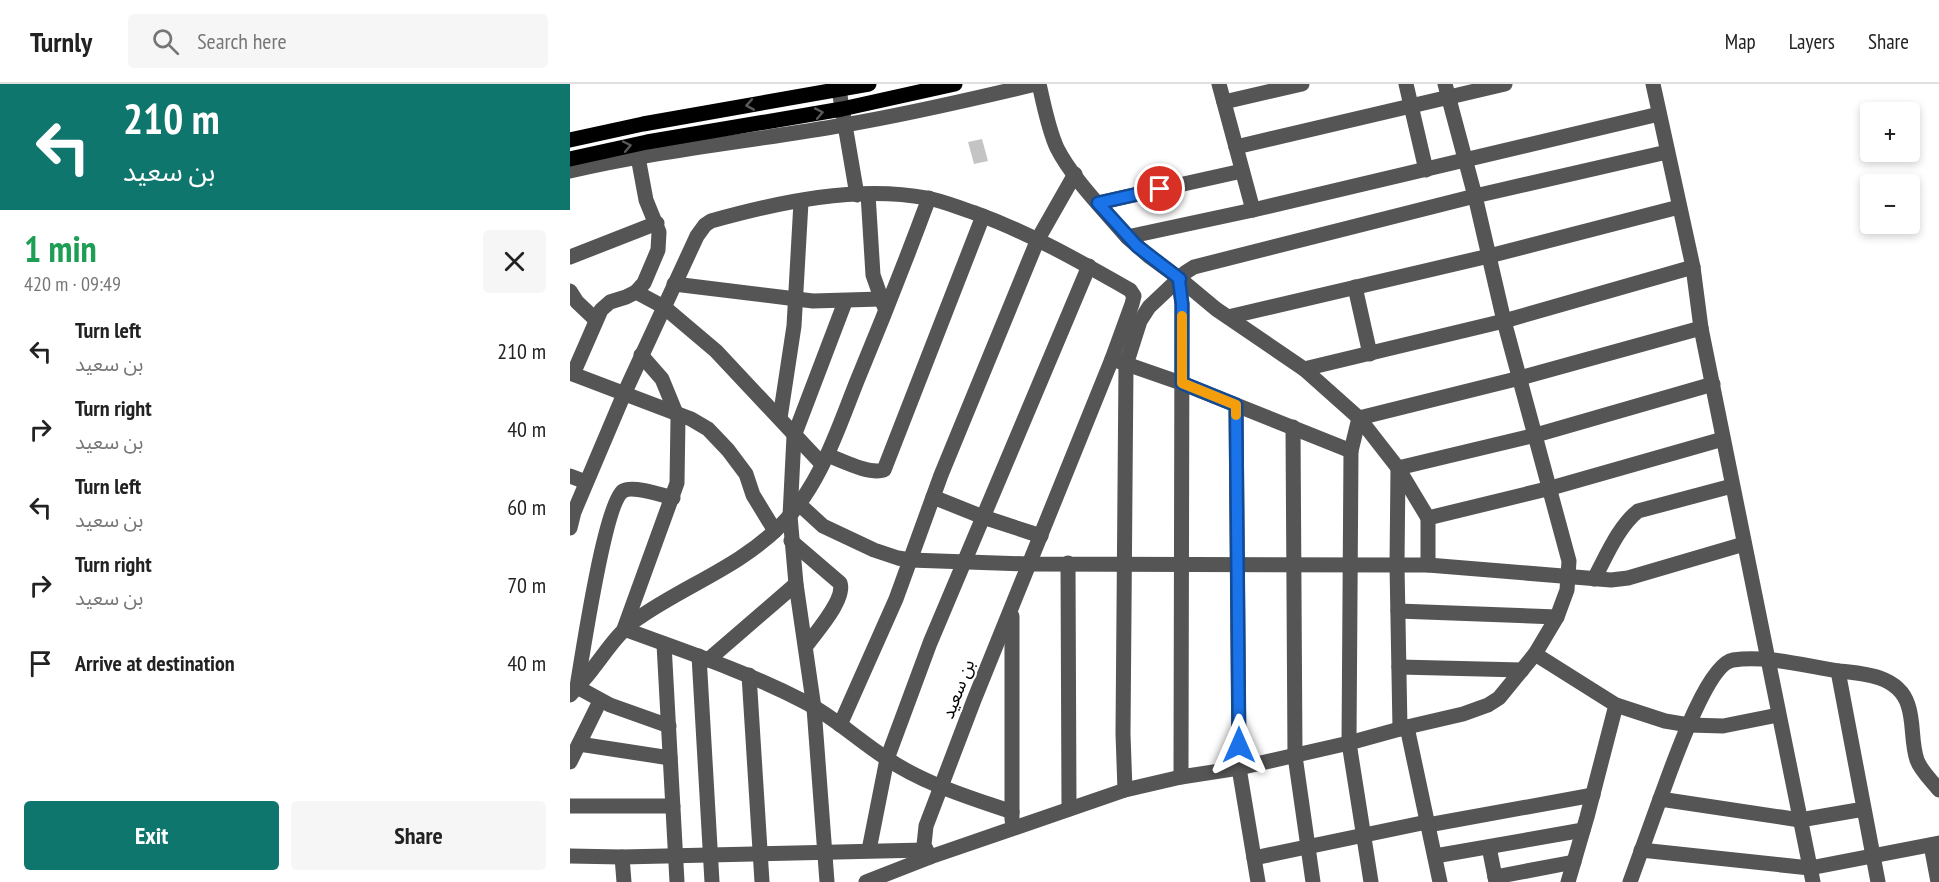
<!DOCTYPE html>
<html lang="en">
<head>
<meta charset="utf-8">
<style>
	:root { --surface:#fff; --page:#f6f6f6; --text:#222; --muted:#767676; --line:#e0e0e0; --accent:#0f766e }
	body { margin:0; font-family:"PT Sans Narrow","Noto Sans Arabic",sans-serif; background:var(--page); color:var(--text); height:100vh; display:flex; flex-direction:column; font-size:22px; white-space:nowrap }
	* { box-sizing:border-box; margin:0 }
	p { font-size:20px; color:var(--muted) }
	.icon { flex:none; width:33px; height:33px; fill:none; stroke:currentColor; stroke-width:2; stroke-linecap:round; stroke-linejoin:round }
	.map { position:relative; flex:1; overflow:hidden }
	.sheet { display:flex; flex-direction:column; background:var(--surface); width:570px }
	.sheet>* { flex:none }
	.banner { background:#0f766e; color:#fff; overflow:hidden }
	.controls { position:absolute; left:1290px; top:18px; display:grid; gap:12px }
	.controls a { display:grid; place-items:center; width:60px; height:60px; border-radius:6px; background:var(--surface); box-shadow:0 3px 9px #0003; font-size:30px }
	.pin { position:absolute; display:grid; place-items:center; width:51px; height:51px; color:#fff; margin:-26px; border:3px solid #fff; border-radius:50%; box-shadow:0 2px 6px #0007 }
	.me { position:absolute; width:66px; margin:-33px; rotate:0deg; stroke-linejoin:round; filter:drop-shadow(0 0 4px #0008) }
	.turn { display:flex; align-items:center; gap:21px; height:126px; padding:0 24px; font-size:27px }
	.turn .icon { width:78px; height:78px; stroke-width:2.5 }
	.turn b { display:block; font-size:42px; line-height:51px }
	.round { display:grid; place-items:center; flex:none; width:63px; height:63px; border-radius:6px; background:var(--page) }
	.overview { display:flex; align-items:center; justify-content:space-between; height:102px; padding:0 24px }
	h1 { font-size:36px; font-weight:800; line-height:45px; color:#1e9e55 }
	.button { display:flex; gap:12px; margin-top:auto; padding:12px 24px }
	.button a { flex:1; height:69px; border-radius:6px; background:var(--accent); color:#fff; font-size:24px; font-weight:800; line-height:69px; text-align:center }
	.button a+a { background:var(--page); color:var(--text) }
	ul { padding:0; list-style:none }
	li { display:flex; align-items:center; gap:18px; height:78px; padding:0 24px }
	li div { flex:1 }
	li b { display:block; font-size:22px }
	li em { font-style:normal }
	header { display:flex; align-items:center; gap:36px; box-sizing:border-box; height:84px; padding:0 30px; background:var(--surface); border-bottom:2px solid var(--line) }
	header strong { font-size:28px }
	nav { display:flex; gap:33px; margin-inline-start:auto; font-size:21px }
	.search { width:420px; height:54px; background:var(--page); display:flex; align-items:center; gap:15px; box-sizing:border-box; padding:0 21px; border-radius:6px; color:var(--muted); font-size:22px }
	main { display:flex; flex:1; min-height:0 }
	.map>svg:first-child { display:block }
	.building { fill:#c4c4c4 }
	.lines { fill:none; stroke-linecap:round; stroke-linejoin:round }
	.minor { stroke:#555; stroke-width:15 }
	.major { stroke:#000; stroke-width:15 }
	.oneway { stroke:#595959 }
	.route-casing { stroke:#114b97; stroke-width:15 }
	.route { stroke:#1a73e8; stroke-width:10 }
	.slow { stroke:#f59e0b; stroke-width:10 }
	.labels { text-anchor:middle; stroke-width:4.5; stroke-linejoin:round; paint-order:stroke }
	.street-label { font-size:18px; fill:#000; stroke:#fff }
</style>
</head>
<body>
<header>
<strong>Turnly</strong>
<div class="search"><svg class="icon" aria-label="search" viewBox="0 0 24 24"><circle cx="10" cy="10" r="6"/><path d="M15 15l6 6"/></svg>Search here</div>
<nav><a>Map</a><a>Layers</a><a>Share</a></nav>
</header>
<main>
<section class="sheet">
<div class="banner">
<div class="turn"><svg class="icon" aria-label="left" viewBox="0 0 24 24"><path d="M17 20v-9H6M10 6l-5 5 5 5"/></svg><div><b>210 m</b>بن سعيد</div></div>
</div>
<div class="overview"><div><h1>1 min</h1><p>420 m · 09:49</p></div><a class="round"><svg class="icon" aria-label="close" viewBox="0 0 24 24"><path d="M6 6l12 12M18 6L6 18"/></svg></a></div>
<ul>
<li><svg class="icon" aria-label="left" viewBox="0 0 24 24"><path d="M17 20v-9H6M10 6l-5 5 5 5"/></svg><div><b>Turn left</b><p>بن سعيد</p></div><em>210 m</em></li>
<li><svg class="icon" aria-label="right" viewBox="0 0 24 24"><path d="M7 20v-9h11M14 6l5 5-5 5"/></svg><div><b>Turn right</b><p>بن سعيد</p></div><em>40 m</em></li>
<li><svg class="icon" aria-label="left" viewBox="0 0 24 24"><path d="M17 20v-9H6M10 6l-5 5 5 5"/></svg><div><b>Turn left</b><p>بن سعيد</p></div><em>60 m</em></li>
<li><svg class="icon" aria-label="right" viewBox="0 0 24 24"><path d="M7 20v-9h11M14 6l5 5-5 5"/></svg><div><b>Turn right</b><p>بن سعيد</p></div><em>70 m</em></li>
<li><svg class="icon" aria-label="arrive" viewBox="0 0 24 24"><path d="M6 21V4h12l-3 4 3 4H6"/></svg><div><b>Arrive at destination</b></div><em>40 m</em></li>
</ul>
<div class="button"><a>Exit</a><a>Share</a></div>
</section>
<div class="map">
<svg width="1369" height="798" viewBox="0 0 1369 798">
	<rect width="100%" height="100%" fill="#fff"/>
	<!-- building -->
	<polygon class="building" points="412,55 418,77 404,80 398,58"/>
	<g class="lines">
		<!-- minor -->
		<g class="minor">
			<polyline points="268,0 287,111"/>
			<path d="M469,0C474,21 478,44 487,64C502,94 535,127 557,153L683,126L1089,30"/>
			<polyline points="649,0 683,126"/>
			<polyline points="836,0 856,86"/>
			<polyline points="1083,0 1123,183 1131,244 1243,798"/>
			<polyline points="654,18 732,0"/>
			<polyline points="666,63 935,0"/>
			<path d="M0,87C90,66 183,57 274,41C339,30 403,15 466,0"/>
			<polyline points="298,110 303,191 314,222"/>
			<polyline points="528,119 672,87"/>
			<polyline points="557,153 580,173 610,195 646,225 734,285 789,334 828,384 858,434"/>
			<polyline points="0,173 87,139"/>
			<polyline points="609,197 612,220 611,693"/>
			<polyline points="104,200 243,217 311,215"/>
			<polyline points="785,203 800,270"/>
			<polyline points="0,207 7,218 26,236"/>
			<polyline points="66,208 94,223 146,267 252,380"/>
			<polyline points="658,233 919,172 1109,123"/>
			<path d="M71,271L92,295L108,334L107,399L54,545C114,567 175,587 233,617C263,632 288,656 316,674C354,700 399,713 442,728"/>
			<polyline points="734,285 934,237 1123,183"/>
			<polyline points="0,289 121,335 138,345 158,366 176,390 183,411 205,447"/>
			<polyline points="3,290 31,226 40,218 56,213 66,208 74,199 88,166 89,148 76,116 68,73"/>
			<polyline points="666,321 669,684 688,798"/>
			<polyline points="210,334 224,242 231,118"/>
			<polyline points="723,343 725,672 743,798"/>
			<path d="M257,371C271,376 299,391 314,386L413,132"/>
			<polyline points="0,392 16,398"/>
			<polyline points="363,413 413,433 471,452"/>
			<polyline points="229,420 253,442 304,466 328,474 340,476 459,480 827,481 828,384 966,351 1143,300"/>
			<polyline points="858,434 981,404 1153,355"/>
			<path d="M0,444L4,428L54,310L127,152L135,141L141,137C209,118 287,101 357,114C374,117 389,124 405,129C460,149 509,177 560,206L564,212L562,220L542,275"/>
			<path d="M221,457L270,499C276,515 246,548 236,562"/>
			<polyline points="498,479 499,725"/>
			<polyline points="858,481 1041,496 1058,494 1174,460"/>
			<path d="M1024,495C1036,473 1048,443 1068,427L1162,402"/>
			<polyline points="828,527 987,533"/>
			<polyline points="442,532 442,736"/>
			<polyline points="94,560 107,798"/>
			<polyline points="965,570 1046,621 1095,637 1119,641 1153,642 1208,631"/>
			<polyline points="129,572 142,798"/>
			<polyline points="138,576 226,500"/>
			<polyline points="829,583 952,586"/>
			<path d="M1268,587C1294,589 1329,592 1338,621C1344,638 1341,659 1347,676C1351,687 1362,697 1369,706"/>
			<polyline points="179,591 192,798"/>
			<path d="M0,611C8,602 17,593 24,583C38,565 50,546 70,533C116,501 171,482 211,441C250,402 267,347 287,297C312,237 336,176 359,114"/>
			<polyline points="270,641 326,515 371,391 468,155 505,90"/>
			<path d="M99,642L40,621L7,603C12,573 35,419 53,407C62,401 92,411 103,414"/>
			<polyline points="837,643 870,798"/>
			<polyline points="830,645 827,481 858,481 858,434"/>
			<polyline points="9,660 100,674"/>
			<polyline points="0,678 30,617"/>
			<polyline points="555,706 553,650 556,281 570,237 579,223 616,188 624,183 905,112 1097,68"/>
			<polyline points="0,722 103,722"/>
			<path d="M1294,725L1230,736L1090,715C1100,689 1136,580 1163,576C1197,571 1235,582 1268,587L1308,798"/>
			<polyline points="858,741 1023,711"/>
			<polyline points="1361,761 1368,798"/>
			<polyline points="919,763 926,798"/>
			<polyline points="299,766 317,675 360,559 519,182"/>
			<polyline points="1071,766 1240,784 1369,759"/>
			<polyline points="0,772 52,773 355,766"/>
			<polyline points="865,772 1013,746"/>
			<polyline points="52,773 54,798"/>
			<polyline points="360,773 354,761 356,742 404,616 542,275 611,299 781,367"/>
			<polyline points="684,774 857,738"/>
			<polyline points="925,793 1004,778"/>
			<polyline points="257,798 244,624 226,500 220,432 224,352 275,218"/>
			<polyline points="296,798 360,773 555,706 611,693 669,684 779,659 837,643 893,630 918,621 929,614 965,570 987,533 997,506 999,477 934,237 905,112 875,0"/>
			<polyline points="801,798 779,659 781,367 789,334 950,294 1131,244"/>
			<polyline points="998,798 1017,733 1046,621"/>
			<polyline points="1060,798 1090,715"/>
		</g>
		<!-- major -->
		<g class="major">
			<polyline points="0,56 73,40 299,0"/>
			<polyline points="0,75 77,58 272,25 385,0"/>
		</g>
	</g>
	<!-- one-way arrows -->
	<defs><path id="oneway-chevron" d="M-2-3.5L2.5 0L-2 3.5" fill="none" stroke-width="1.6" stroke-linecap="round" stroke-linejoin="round" transform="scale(1.5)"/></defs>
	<g class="oneway">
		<use href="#oneway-chevron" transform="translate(180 21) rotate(170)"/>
		<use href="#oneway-chevron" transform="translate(249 29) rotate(-11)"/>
		<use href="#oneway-chevron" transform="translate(57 62) rotate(-12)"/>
	</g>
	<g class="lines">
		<!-- route casing -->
		<g class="route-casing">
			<polyline id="route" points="590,105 528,119 567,162 610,195 609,196 612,220 612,299 666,321 669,661"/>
		</g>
		<!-- route -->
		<use href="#route" class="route"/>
		<!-- slow -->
		<polyline class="slow" points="612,232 612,299 666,321 666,331"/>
	</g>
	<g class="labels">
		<!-- street labels -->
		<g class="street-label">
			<text transform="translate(388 605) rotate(-69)" y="6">بن سعيد</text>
		</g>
	</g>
</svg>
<div class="controls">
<a>+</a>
<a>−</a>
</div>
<div class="pin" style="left:590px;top:105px;background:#d93025"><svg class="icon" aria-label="arrive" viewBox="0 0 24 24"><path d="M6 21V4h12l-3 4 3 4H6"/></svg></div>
<svg class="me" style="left:669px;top:661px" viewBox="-20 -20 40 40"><path d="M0-17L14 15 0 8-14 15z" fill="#1a73e8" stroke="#fff" stroke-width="4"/></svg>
</div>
</main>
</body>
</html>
